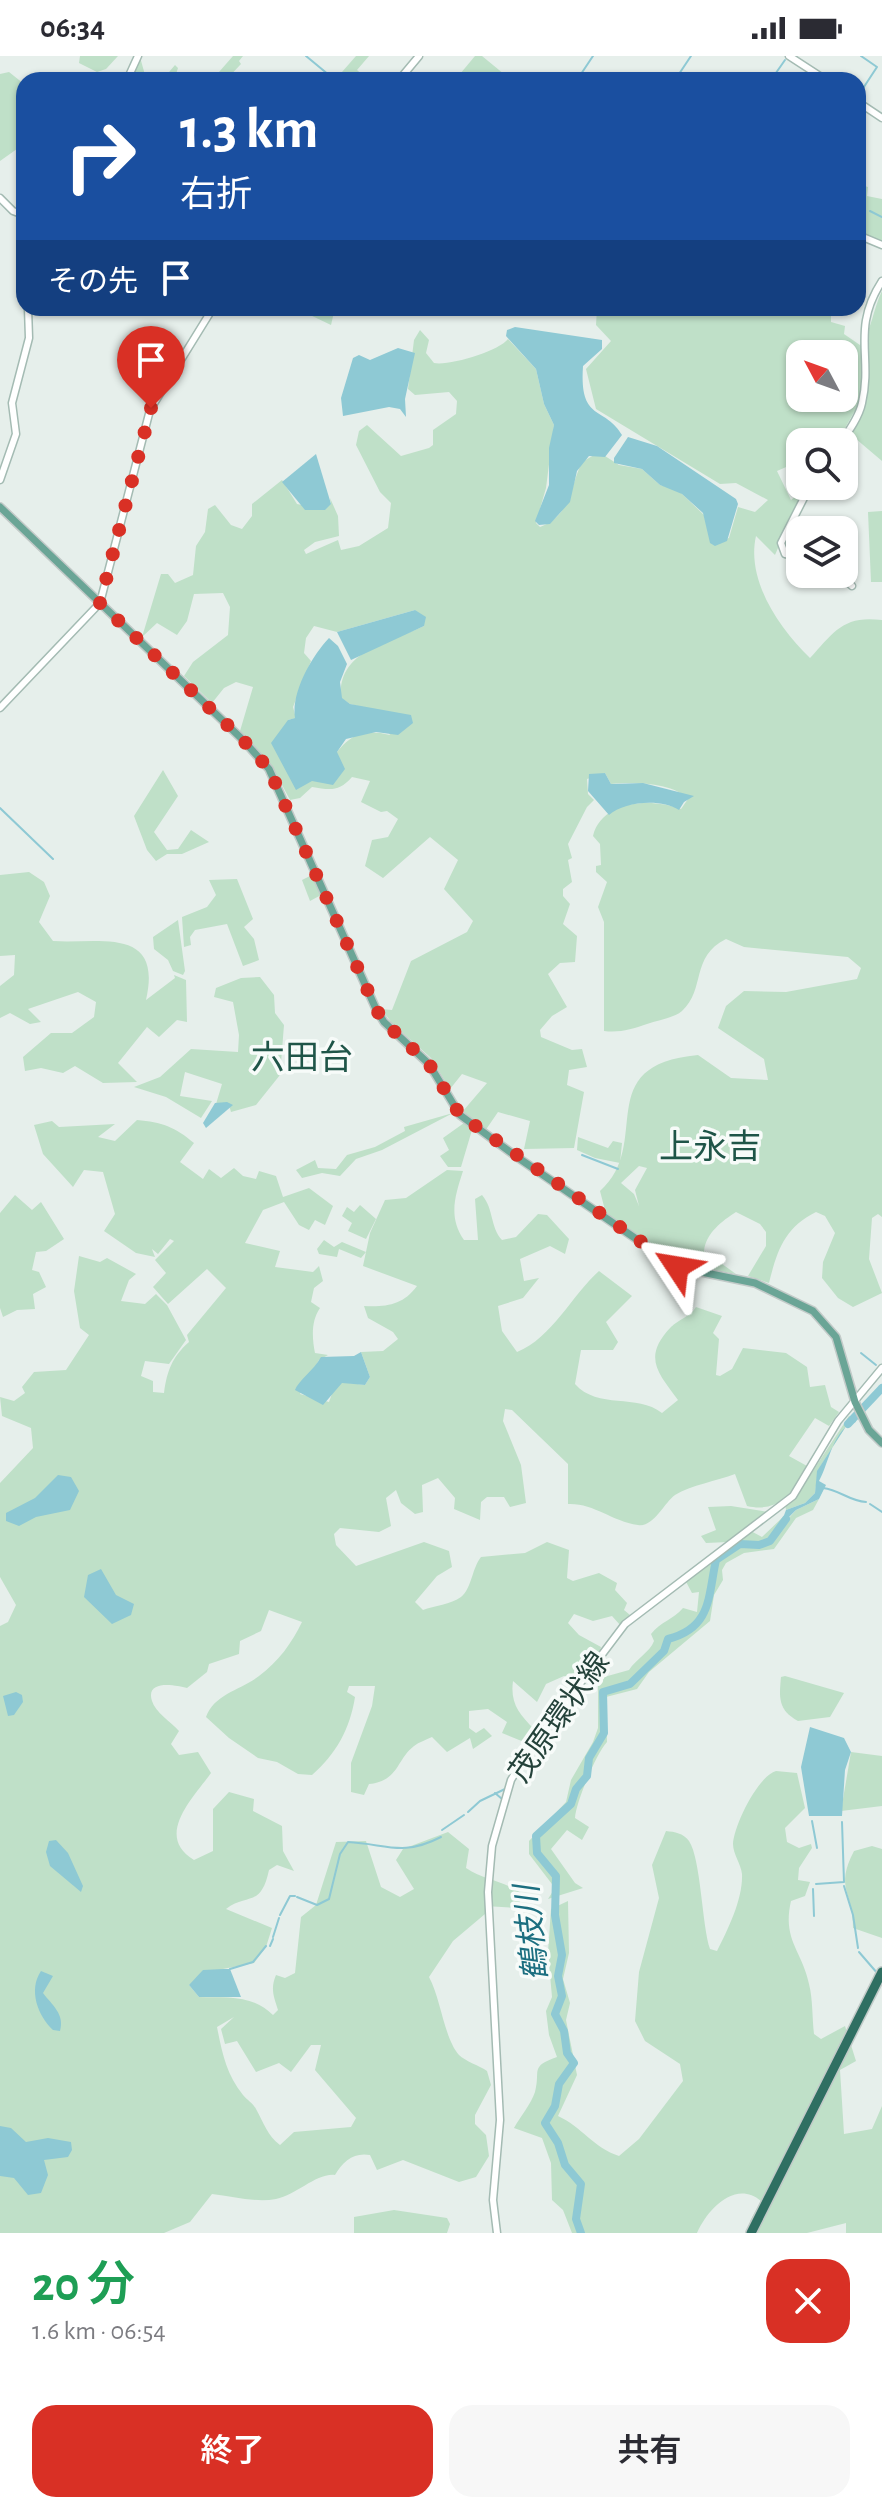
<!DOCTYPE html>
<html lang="ja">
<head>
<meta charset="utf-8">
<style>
	:root { --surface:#fff; --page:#f7f7f7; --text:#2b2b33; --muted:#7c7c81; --accent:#d93025 }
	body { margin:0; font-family:"Alegreya Sans","Noto Sans JP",sans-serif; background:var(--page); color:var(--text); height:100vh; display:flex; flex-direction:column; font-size:30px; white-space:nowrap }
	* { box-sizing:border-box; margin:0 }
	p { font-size:26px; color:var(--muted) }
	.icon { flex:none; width:44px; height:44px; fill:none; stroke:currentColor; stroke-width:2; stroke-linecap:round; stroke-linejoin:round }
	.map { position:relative; height:2177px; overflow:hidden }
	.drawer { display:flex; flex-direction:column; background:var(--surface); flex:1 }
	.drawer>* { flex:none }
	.guide { position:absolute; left:16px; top:16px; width:850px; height:244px; border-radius:24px; box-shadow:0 2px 6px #0004; background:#1a4fa0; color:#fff; overflow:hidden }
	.needle { width:52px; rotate:311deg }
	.fabs { position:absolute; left:786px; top:284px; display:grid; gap:16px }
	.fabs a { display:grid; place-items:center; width:72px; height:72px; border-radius:16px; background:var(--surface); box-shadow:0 2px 6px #0004; font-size:40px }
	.pin { position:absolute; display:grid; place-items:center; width:68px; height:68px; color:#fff; margin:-82px -34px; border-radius:50% 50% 50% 0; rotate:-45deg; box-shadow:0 0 8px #0007 }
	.pin .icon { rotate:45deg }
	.me { position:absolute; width:88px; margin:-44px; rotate:303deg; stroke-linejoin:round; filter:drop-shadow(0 0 6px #0008) }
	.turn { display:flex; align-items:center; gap:28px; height:168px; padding:0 32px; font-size:36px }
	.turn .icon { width:104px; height:104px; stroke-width:2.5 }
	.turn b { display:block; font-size:56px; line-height:68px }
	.then { display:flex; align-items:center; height:76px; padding:0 32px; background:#0003; gap:16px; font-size:30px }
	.round { display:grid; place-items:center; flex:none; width:84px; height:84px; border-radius:24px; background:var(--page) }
	.headline { display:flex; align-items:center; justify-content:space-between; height:136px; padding:0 32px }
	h1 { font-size:48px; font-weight:600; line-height:60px; color:#1e9e55 }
	.cta { display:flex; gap:16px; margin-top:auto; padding:16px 32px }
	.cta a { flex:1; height:92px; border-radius:24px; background:var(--accent); color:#fff; font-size:32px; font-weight:600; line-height:92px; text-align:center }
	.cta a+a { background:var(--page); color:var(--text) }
	.status { display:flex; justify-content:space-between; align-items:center; height:56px; padding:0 40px; background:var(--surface); direction:ltr }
	.status svg { height:22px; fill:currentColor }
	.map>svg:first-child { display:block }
	.green { fill:#bfe0c8; fill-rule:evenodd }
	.water { fill:#8ec9d4 }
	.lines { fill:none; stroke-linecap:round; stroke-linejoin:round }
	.stream { stroke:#8ec9d4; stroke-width:2 }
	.river { stroke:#8ec9d4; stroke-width:8 }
	.secondary-casing { stroke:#a4bbb3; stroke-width:9 }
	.primary-casing { stroke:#c2cac8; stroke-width:10 }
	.highway-casing { stroke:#c2cac8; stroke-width:12 }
	.secondary { stroke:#fff; stroke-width:6 }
	.primary { stroke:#6aa596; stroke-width:7 }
	.highway { stroke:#2f6f62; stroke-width:9 }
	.route { stroke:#d93025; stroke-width:14; stroke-dasharray:0 25.2 }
	.labels { text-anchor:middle; stroke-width:7; stroke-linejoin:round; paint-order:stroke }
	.street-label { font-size:30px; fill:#24423a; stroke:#f7fbf9 }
	.water-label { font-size:32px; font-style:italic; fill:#1c6f80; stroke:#f7fbf9 }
	.quarter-label { font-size:34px; fill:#1f5548; stroke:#f7fbf9 }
</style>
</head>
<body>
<div class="status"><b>06:34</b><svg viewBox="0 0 49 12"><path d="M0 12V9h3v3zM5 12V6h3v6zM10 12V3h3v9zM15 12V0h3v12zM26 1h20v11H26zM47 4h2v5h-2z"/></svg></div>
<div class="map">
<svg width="882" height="2177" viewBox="0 0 882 2177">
	<rect width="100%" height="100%" fill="#e6efeb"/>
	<!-- green -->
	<g class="green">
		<polygon points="80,0 118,0 106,13 97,16 79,7"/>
		<polygon points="233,0 243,0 239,5 241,8 226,24 219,16"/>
		<polygon points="356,0 369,0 357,14 368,24 335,24"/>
		<polygon points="475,0 482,0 510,23 455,24"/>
		<path d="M140,1L145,19L164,22L175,9L178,12L174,24C158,24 145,24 132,16Z"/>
		<polygon points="9,16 24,28 24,88 0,105 0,18"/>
		<polygon points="858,128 868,131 867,140 882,143 882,187 858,176 861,147 858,145"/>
		<path d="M882,235V405L849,377L866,348L861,344L837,386H800V405L777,415L791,444L808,430L797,448L775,499L756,480C746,524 779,572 810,602C834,576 843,559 882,564V1161L878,1158L872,1162L869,1203L882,1237L853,1251L838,1242L822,1222L823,1206L835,1177L825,1160L816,1156C784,1172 777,1195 769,1227L748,1220L766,1190V1176L760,1168L736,1156C722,1165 706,1177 704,1195L736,1218L682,1208L606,1158L600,1135C654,1088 589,1009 698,999L731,1022L768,1024L764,1003L718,972L726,950L744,935L786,936L857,923L861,912L848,901L744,891L726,883C690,901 706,933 682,955C674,962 658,964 647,968C632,973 620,977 604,975V866L598,851L607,826L596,816V810L601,809L600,788L593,780C602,744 651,742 681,753L688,743C671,726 633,726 611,728L605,717L587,723L588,738L594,744L587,751L568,788L572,802L568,804L572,826L563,833V840L570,848L563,868L577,880L575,906L560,907L548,918L567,951L552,960L540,974L541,981L572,994L582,993L587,1011L569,1014L567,1029L584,1036L574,1092L524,1093L530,1065L498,1056L485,1075L463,1055L487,1027L462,1018L450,1033L431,1002L392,967L381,953L392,954L411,905L467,876L473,865L444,833L458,804L430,781L383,822L365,810L372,784L388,781L398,763L387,755L381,756L361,746L370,725L352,721C339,736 330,734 312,731L300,742L290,744L272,710L240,675L253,631L236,626L224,632L212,647L184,620L193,606L228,579L230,551L223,537L194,538L187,565L177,579L157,567L142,581L161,518H168L175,527L193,519L196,490L205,476L208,453L215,449L231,469L242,473L252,460V448L282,424L297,448L317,452L331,448L330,442L338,460L339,480L315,486L304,494L306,498L338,484L341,494L359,490L388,472L391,447L380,436L356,389L359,375L367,369L401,400L429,392L433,389V374L456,358L457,345L449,336L415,339L408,333L414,284L420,274L429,284L426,297L434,307C450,310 499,295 508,283L536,313L544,348L554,369L546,432L536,467L540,471C571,460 570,430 582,406L594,399L605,400L619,409L642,413L660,429L678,434L704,459L711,487L729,482L738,451L755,456L768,444L736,427L720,428L596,353L586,313L611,285L596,269L597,252H831V266L845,270L844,278L860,289C872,274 873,253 882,235ZM800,298H844V342H800ZM415,554L424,570C388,587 337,595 341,642L350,648L377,655L390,679C343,667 341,700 313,723C307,728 302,728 297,733L288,664L296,662L293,651L311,605L304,597L306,582L314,570L337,576ZM639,1110L647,1112L635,1134L639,1150L634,1138L621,1127Z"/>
		<polygon points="314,252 335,252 331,269 308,258"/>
		<polygon points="882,455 882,526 871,526 868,456"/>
		<polygon points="163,714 178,740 154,776 167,794 178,793 191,774 209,786 182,798 167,798 156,805 147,794 134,760"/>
		<path d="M29,816L44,826L50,840L39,866L53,885C100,888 163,870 146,944L175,922L174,919L186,924L187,966L177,964L159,981L147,971L118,1007L137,1026L103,1027L75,1010L63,1017L41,1012L25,1015L23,1001L51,977H72L94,961L96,946L78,936L28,953L41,966L30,968L10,957L0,962V930L14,919L15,899L0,900V819Z"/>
		<polygon points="312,819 323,838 310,845 302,824"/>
		<polygon points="237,823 253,863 244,871 254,883 259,904 243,910 227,868 195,874 190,881 191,889 184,891 182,861 207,851 216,839 209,824"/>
		<polygon points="178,864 185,915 183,919 173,915 168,904 154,893 153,881"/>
		<polygon points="260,921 274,939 275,957 284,969 280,1019 256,1049 231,1056 229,1049 216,1048 222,1028 185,1016 180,1040 212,1045 201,1062 166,1041 134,1031 160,1021 191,993 238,996 239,979 233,946 214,941 216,932 241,922"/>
		<polygon points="453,1057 382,1094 356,1103 340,1120 322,1117 302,1122 296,1114 315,1104 318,1112 336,1113 347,1099 375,1091 405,1075 404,1071"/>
		<path d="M137,1064C162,1066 175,1071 194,1087L180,1106L203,1123L209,1113L221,1122L234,1112L243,1120L256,1123L259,1115L276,1120L283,1141L309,1132L333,1150L325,1169L315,1164L309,1174L299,1169L284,1146L263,1154L245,1187L280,1195L275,1211L313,1216L319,1210L323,1225L314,1232L311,1246L320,1252C311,1265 312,1282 315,1297L328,1299L319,1304L300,1338L329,1346L334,1332L342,1326L365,1329L370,1321L361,1296L383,1295L398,1283L393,1276L368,1262L364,1250C387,1251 403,1249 417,1230L363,1210L370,1177L385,1144L406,1142L447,1114L463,1115C455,1140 448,1161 464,1184H478L475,1143L482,1139C494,1153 490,1171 502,1184L516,1181L538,1158L547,1159L569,1183L565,1198L550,1190L520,1203L524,1225L539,1222L523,1242L498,1250L502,1275L517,1296C552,1282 572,1239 599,1215L632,1240L606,1266L618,1286L613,1294H581L575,1328C598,1354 637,1337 662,1357L678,1344C658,1317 642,1301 671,1271C679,1263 690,1261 696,1251L722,1260L713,1277L719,1283L716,1319L720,1320L732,1313L743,1292L786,1297L807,1311L810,1331L825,1329L831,1351L839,1356L829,1370L815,1362L789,1400L807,1410L801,1419L803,1423C789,1443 772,1456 747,1450L735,1418C717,1425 691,1429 675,1439C664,1447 653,1472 638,1469C611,1465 594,1447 568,1448V1408L512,1354L505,1353L503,1365L521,1409L526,1447L510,1451L504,1441H487L481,1446L480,1464L454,1453L455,1442L438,1422L422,1429L423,1456L415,1458L401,1447L396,1434L386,1442L391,1470L379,1476L340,1472L334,1478L336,1489L356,1510L424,1486L449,1495L452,1511L437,1520L415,1546L423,1554C434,1550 451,1548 461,1541C472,1532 472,1512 481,1501L525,1497L547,1486L569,1494L567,1522L573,1525L599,1517L617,1527L615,1534L627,1547L624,1554L630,1559L621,1570L612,1560L593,1565L574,1558L568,1567L579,1579L601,1591L598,1602L577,1628L564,1620L546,1628L537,1646L513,1625C510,1647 519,1658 534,1673L529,1688L502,1677L507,1666L488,1653L469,1655V1672L476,1677L484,1672L492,1680L473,1693L470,1682L447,1696L432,1681C426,1684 419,1686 414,1690C396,1704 399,1725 369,1728L364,1739L351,1736V1707L372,1650L375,1630H349L347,1636L355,1641C350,1673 336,1698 312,1719L298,1718L277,1706L258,1702L229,1682L206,1661C214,1638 241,1634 259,1620C278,1606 292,1587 302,1566L269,1554L261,1575L240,1585L239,1598L209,1608L207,1616L187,1632C176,1629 145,1623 152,1645C155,1656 171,1666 179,1675L171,1688L179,1699L198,1696L211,1717C193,1742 154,1780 194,1804L213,1795V1753L229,1736L254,1743L253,1755L282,1770L283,1795L294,1815L277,1809L269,1814C261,1852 247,1837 226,1853L272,1872L266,1891L254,1907L223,1913L189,1929L199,1941C226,1942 252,1938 273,1959L278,1954C274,1941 270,1933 276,1919L285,1922L295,1917L301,1861L316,1849L336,1786L366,1785L381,1831L400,1841L414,1833L396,1804L403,1793L448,1776L469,1793L466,1812C486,1825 503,1824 524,1839L516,1852L485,1850V1858L453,1885L429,1921C441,1943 444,1982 459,1999C465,2005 480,2010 487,2015L491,2029L475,2059V2068L486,2079L489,2100L476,2121L459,2126L403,2104L377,2114L370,2099C354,2096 343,2105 335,2119C316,2117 297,2139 276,2143C255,2147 233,2140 212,2138L190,2166L164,2177H0V1570L8,1566L16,1549L0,1521V1427L33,1392L31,1372L2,1360L0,1341L14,1345L25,1337L22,1331L34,1316L66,1314L89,1279L80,1272L74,1235L79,1200L100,1206L107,1202L136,1218L129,1224L121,1245L145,1248L156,1238L167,1249L186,1284L169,1308L145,1305L141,1320L153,1325V1336L164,1337C167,1315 172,1301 189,1286L187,1279L226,1232L207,1213L168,1248L153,1231L166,1217L155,1204L174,1185L170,1183L158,1198L152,1193L155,1201L136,1197L104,1175L115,1158L103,1116L84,1114L73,1131L43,1098L34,1069L52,1065L59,1071L115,1068L98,1081L115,1085ZM234,1961L221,1973L225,1988L237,1985L256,2016L279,2007L291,2016L311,1989H321L315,2014L356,2062L351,2071L294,2076L280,2089C267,2079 264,2067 256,2053C253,2047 247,2044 243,2039C226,2018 222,1996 217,1971Z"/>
		<polygon points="464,1067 472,1074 461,1111 448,1111 440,1100 449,1094 443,1082"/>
		<polygon points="578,1081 608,1092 613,1085 622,1087 620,1107 595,1102 577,1094"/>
		<polygon points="15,1139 32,1154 41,1146 64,1183 46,1195 36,1196 32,1214 39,1216 46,1231 33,1238 35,1253 17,1254 3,1261 0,1252 0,1157"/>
		<polygon points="360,1149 376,1163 366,1183 348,1175 352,1167 342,1160 347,1151 354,1156"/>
		<polygon points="324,1184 334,1191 342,1186 366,1196 361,1202 339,1193 337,1201 319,1198 317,1193"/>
		<polygon points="849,1360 852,1361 818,1414 815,1437 805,1447 786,1454 785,1448 799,1436"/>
		<path d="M819,1443L813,1454L796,1462L774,1493L744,1497L726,1507L722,1514L723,1524L714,1539L710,1565L649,1616L637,1633L606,1641L607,1686C596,1698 576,1746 575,1762L589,1771L582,1784L567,1774L551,1793L575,1827L583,1832L548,1843L555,1832L529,1798V1785L566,1746L571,1724L593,1686L598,1672V1629L604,1621L629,1614C636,1603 650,1596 654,1585L651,1578C661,1565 673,1564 683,1552L697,1556L699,1536L692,1537L684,1522L749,1474L762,1481L784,1460L781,1471L796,1454Z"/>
		<polygon points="731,1450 768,1456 728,1486 706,1487 701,1480 716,1474 708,1451"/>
		<path d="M785,1620L844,1637L830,1661L798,1665C778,1654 779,1642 781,1621Z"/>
		<polygon points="851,1696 882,1700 882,1750 841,1755"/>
		<path d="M776,1715L797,1717L805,1752L785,1772L787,1786L799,1792L811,1788L812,1792L799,1812L798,1824L810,1826L805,1840L791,1845C782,1884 802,1894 809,1928C813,1944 812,1962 814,1978L821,1983L845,1970L856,2005L840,2014L844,2078L872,2073L882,2050V2177H846V2167L807,2177H752L750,2165L761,2145C735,2123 707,2154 697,2177H572L563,2154L552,2144L551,2107L542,2082L514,2072C520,2061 531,2048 535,2036C541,2014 529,2011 557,2001L549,1979L546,1955L552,1941L548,1896L551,1853L568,1845L569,1897L563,1923L570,1947L566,1964L577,2019L558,2060C582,2071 594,2092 619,2100L639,2083L683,2025L680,2008L645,1985L635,1965L639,1916L659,1842L652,1809L666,1775C675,1776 683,1777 689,1785C701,1803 702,1870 710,1893L717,1895C728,1873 743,1843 742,1818C741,1808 733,1798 733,1788C734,1769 758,1720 776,1715Z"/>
		<path d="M872,1790L882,1793V1882L853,1872C854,1836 834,1833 854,1795Z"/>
		<polygon points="394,2154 447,2162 450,2168 447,2177 354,2177 354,2161"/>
	</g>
	<!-- water -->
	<g class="water">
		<path d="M515,271L602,284V293L583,310C579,367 605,349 622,379L605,401L589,400L577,415L570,446L550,468L539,469L535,465L549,429V392L554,369L544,348L536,313L506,280L507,274Z"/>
		<polygon points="398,292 415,297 405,343 406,361 400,353 389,351 343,360 341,342 353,302 359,299 370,304"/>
		<polygon points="628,381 657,390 736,443 738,448 727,485 715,490 710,487 703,457 682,438 660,429 642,413 614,407 614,402"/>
		<polygon points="316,398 331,448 325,454 305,454 282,426"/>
		<polygon points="415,554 426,561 424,570 351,604 337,576"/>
		<path d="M329,582L338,590L347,608L340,626L342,642L350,648L411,659L413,667L398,679L376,676L346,683L337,696L345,713L333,729L312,725L296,734L271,687L288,664L295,662C291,636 312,600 329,582Z"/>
		<path d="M605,717L611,728L643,727L694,740L684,746L679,754C660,742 624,746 609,759L588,735L589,718Z"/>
		<polygon points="227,1046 233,1049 206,1072 203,1067 215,1047"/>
		<path d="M361,1296L370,1321L365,1329L342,1327L323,1349L295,1334C298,1325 314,1314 321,1301L354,1300Z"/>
		<path d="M852,1361L856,1366C833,1371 829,1408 819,1425L826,1429L819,1443L796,1454L780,1470L786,1454L805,1447L815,1437L817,1415Z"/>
		<polygon points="58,1419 71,1421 79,1435 70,1454 36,1461 19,1470 6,1465 6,1457 35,1442"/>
		<polygon points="101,1513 116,1539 134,1548 131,1559 112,1568 84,1541 88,1519"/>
		<polygon points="16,1636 22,1639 23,1646 14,1659 8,1660 3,1640"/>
		<polygon points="810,1671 844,1682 851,1696 845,1714 842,1760 809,1760 801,1711"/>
		<polygon points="56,1784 68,1797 83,1830 81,1836 50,1810 46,1796 49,1785"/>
		<polygon points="223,1913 230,1913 241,1941 199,1941 189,1929 203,1914"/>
		<path d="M41,1915L53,1920L43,1937C52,1949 65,1958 60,1975L53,1974C38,1960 28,1934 41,1915Z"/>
		<polygon points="0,2070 11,2072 26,2086 48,2082 71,2086 72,2094 68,2101 44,2104 48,2119 41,2137 28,2139 14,2122 0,2120"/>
	</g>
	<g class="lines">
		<!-- stream -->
		<g class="stream">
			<polyline points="306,0 335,24"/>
			<polyline points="564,24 566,18"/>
			<polyline points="577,24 593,0"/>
			<polyline points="675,24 691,0"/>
			<polyline points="771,24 785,4"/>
			<polyline points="858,40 877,11 861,0"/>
			<polyline points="870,155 882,161"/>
			<polyline points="0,752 53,803"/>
			<polyline points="582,1099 618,1113"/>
			<polyline points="861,1297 876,1309"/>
			<path d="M823,1432C840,1434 849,1445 866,1446"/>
			<polyline points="870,1448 882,1456"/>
			<polyline points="495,1737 502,1743"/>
			<polyline points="468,1756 480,1745 505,1733"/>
			<polyline points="812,1765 817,1792"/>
			<polyline points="442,1774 464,1759"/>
			<polyline points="816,1828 844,1826 842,1766"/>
			<polyline points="844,1830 853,1859 858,1892"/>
			<polyline points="813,1833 814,1860"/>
			<path d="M297,1841L317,1849L329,1843L340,1798L348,1786C387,1788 402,1801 441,1781"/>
			<polyline points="280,1859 290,1840 295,1840"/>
			<polyline points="273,1881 279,1862"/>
			<polyline points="270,1890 273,1883"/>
			<polyline points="859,1896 878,1918"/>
			<polyline points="230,1913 253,1906 266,1890"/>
		</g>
		<!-- river -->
		<g class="river">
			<polyline points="848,1368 882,1332"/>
			<path d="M581,2177L576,2163L581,2128L565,2109L558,2087L545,2067L555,2050L559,2028L574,2007L567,1997L564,1975L555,1958L562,1940L558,1920L562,1899L555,1859L556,1820L537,1797L536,1780L571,1748L576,1733L587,1720L589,1702L604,1677L603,1636L630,1628L664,1595L668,1583C712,1572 708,1540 716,1504L740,1488L759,1489L770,1485L786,1463"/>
		</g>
		<!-- secondary casing -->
		<g class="secondary-casing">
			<g id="secondary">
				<polyline points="789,0 826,24"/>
				<polyline points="127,24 138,0"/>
				<polyline points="399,24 419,0"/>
				<polyline points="858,46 882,62"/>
				<polyline points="0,142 13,155 24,159"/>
				<polyline points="858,179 882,189"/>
				<path d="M841,386C849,375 859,361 862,347C873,300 851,273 882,225"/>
				<polyline points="0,424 16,378 12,347 29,282 28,252"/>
				<polyline points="800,501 785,498 781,487 810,430"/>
				<polyline points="839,518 852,530"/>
				<polyline points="0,652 100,547 150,354 213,252"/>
				<polyline points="497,2177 493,2144 500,2064 488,1836 492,1790 511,1724 526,1699 625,1568 793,1440 838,1365 882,1312"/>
			</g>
		</g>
		<!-- primary casing -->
		<g class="primary-casing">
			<polyline id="primary" points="0,451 243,684 269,713 376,953 384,966 429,1008 460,1059 517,1101 677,1211 755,1227 813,1255 836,1281 855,1346 869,1374 882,1387"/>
		</g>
		<!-- highway casing -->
		<g class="highway-casing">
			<polyline id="highway" points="751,2177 882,1916"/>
		</g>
		<!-- secondary -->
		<use href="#secondary" class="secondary"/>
		<!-- primary -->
		<use href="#primary" class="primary"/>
		<!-- highway -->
		<use href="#highway" class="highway"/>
	</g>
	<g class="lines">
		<!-- route -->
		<polyline class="route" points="151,352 100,547 243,684 269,713 376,953 384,966 429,1008 460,1059 677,1211"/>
	</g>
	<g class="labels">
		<!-- street labels -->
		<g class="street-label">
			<text transform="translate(559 1661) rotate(-55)" y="10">茂原環状線</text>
		</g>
		<!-- water labels -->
		<g class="water-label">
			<text transform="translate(531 1877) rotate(-96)" y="11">鶴枝川</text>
		</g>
		<!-- quarter labels -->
		<g class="quarter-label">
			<text x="302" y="1013">六田台</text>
			<text x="710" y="1102">上永吉</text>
		</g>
	</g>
</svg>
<div class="fabs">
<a><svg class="needle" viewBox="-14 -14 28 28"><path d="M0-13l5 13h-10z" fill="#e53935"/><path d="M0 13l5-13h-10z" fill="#7c7c81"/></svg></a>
<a><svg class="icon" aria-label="search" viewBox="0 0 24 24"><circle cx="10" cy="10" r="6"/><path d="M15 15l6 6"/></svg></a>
<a><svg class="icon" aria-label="layers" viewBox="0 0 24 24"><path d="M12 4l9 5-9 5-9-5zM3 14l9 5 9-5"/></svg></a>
</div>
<div class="pin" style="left:151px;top:352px;background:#d93025"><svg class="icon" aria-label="arrive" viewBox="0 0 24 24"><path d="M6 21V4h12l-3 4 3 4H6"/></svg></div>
<svg class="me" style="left:677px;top:1211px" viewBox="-20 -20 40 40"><path d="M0-17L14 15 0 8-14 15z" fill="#d93025" stroke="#fff" stroke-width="4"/></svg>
<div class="guide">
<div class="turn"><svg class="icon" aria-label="right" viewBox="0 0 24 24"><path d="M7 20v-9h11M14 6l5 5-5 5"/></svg><div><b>1.3 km</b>右折</div></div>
<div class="then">その先<svg class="icon" aria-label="arrive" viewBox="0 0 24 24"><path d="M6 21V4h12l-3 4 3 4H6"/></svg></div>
</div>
</div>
<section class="drawer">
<div class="headline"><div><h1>20 分</h1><p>1.6 km · 06:54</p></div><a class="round" style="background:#d93025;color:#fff"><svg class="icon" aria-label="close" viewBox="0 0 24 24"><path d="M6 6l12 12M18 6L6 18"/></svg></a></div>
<div class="cta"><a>終了</a><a>共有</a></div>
</section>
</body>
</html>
